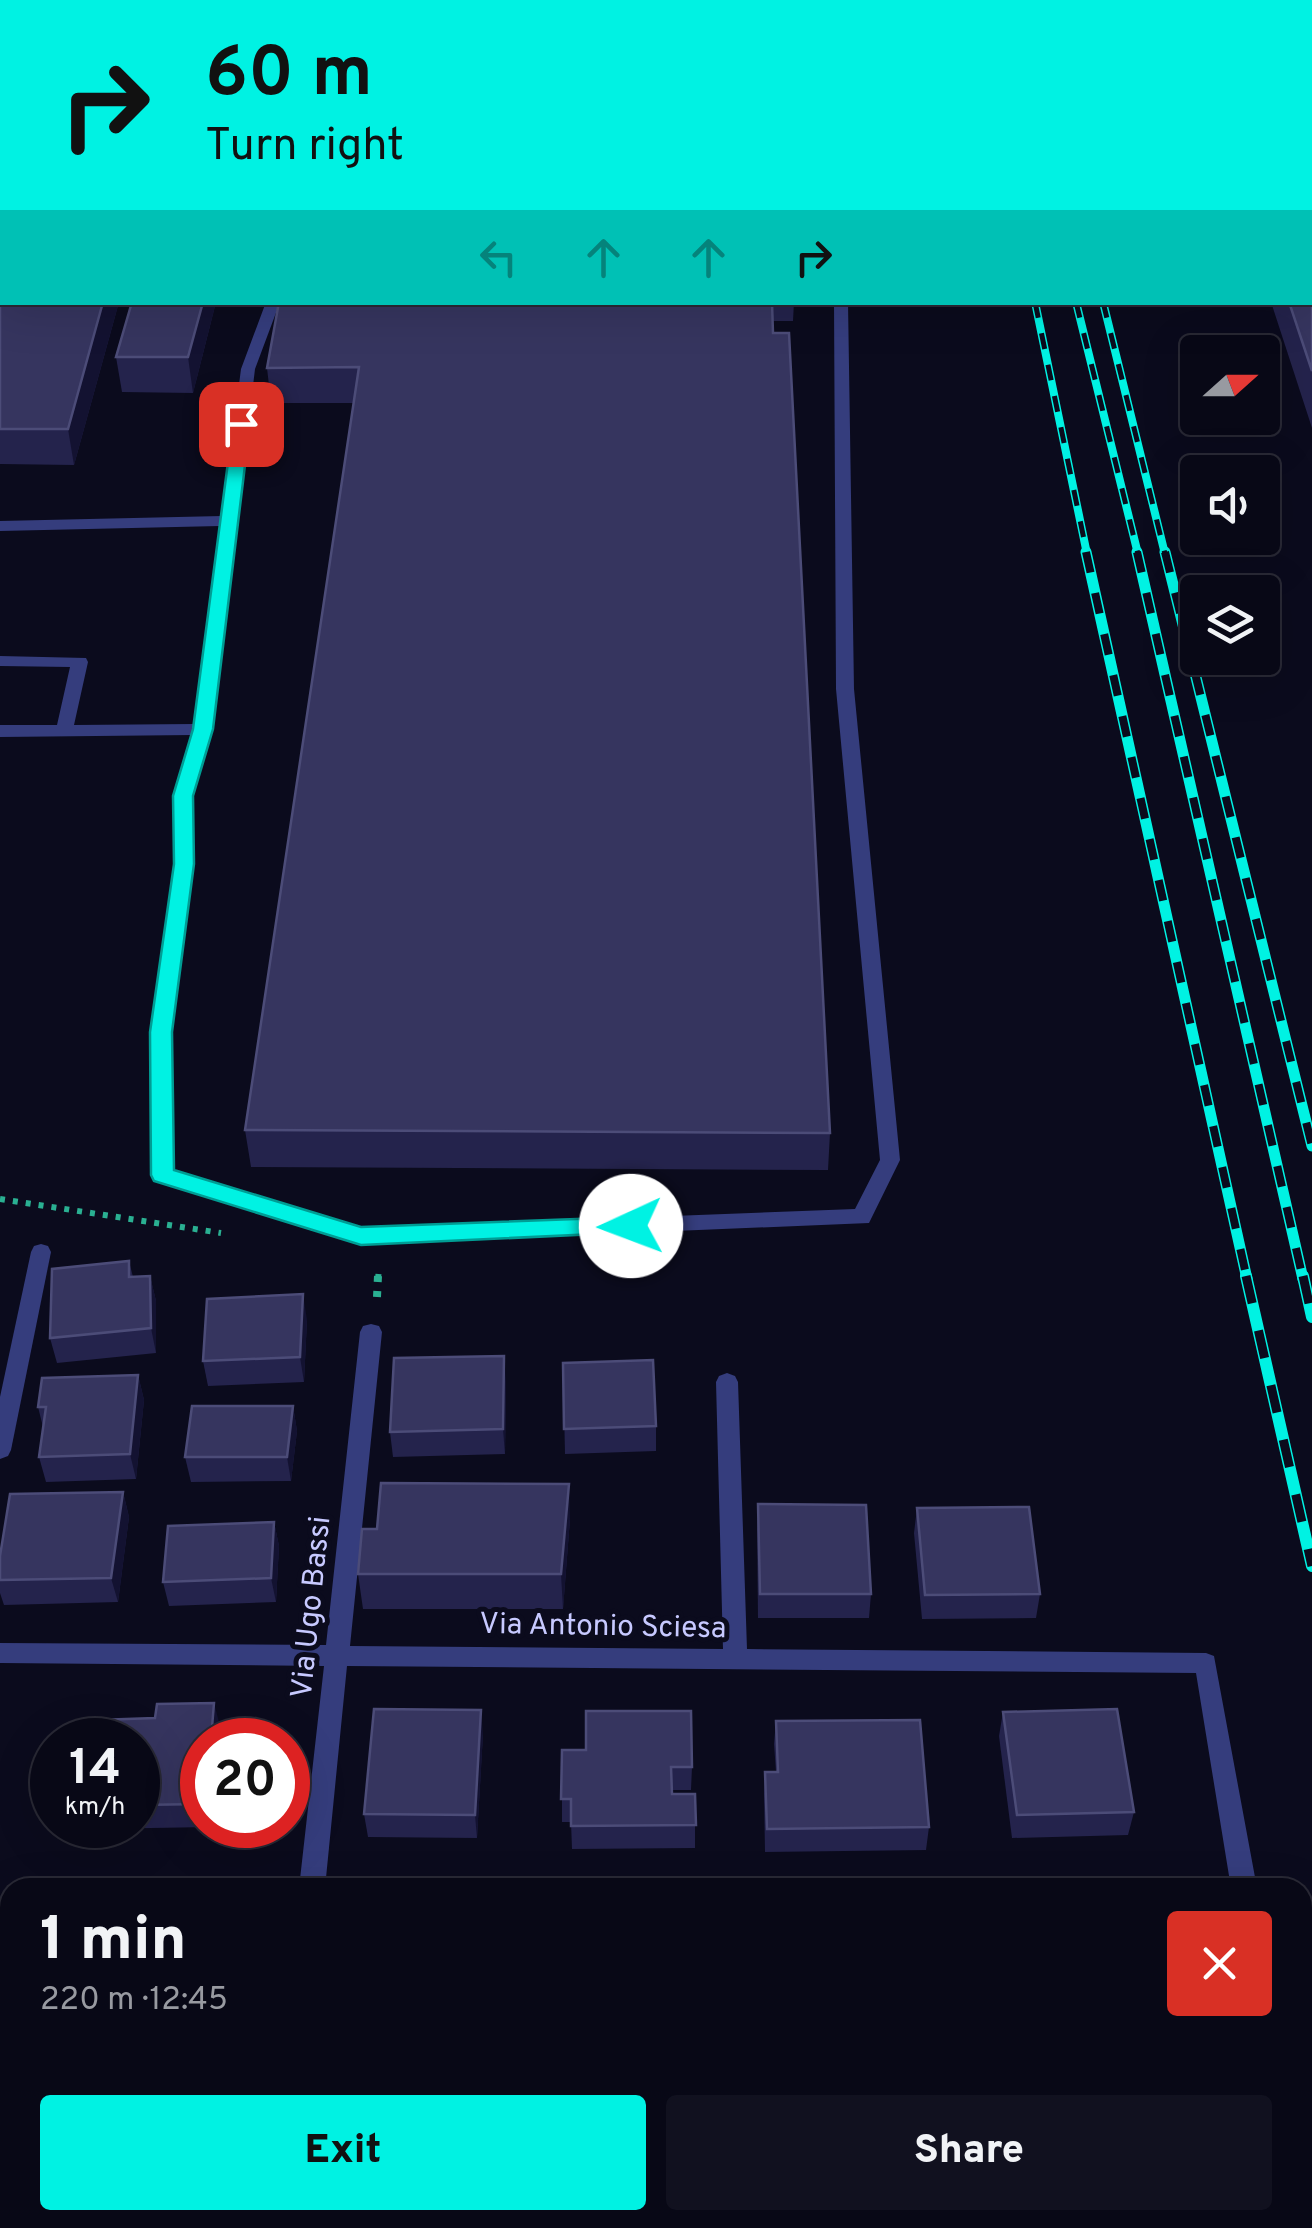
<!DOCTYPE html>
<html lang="en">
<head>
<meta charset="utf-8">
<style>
	:root { --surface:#080816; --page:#11111f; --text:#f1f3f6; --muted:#989aa1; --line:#292935; --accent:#00f2e3 }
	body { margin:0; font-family:Overpass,sans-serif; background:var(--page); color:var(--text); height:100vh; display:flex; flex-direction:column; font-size:38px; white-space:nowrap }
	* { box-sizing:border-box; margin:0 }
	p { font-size:32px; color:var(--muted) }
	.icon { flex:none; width:55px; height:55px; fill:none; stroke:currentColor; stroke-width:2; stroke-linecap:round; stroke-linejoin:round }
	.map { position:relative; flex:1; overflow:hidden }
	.side { position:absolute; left:0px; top:1878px; width:1312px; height:352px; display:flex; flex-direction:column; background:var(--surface); border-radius:30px 30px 0 0; box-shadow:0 10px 40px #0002,0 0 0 2px var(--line) }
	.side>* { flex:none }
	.guide { position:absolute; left:0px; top:0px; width:1312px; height:305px; box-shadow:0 10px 40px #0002,0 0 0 2px var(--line); background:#00f2e3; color:#111; overflow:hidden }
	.needle { width:65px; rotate:69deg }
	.fabs { position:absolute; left:1180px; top:335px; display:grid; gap:20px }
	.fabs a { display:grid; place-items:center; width:100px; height:100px; border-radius:10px; background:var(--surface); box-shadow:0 10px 40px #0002,0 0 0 2px var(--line); font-size:50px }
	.speed { position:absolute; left:30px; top:1718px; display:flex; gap:20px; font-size:50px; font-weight:700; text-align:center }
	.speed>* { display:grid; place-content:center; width:130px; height:130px; border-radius:50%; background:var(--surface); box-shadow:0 10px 40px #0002,0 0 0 2px var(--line); line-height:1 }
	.speed small { font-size:25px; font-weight:400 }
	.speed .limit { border:15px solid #d22; background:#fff; color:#111 }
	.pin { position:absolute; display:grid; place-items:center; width:85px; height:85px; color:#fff; margin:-42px; border-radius:20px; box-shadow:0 5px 15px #0006 }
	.me { position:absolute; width:110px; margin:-55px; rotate:268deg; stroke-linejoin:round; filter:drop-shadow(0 0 8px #0008) }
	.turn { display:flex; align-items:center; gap:35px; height:210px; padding:0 40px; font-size:45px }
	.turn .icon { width:130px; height:130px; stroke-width:2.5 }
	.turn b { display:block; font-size:70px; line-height:85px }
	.lanes { display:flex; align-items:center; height:95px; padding:0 40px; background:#0003; justify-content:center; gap:50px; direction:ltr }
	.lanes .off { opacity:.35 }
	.round { display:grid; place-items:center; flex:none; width:105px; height:105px; border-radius:10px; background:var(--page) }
	.headline { display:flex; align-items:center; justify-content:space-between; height:170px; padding:0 40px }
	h1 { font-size:60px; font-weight:800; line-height:75px }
	.cta { display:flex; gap:20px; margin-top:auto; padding:20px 40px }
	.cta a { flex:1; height:115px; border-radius:10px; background:var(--accent); color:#111; font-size:40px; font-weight:800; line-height:115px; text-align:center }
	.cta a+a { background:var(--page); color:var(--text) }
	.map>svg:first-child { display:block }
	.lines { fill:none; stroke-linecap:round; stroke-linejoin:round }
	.path-far1 { stroke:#2ab092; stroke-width:6; stroke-dasharray:5 8; stroke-linecap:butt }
	.path { stroke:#2ab092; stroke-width:8; stroke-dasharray:6 9; stroke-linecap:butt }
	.lane { fill:#353d7d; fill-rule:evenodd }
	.street { fill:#353d7d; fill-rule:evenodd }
	.rail-far2-casing { stroke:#00f2e3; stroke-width:8 }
	.rail-far1-casing { stroke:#00f2e3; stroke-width:11 }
	.rail-casing { stroke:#00f2e3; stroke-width:12 }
	.rail-far2 { stroke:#0b0b1d; stroke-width:5; stroke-dasharray:16; stroke-linecap:butt }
	.rail-far1 { stroke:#0b0b1d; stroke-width:8; stroke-dasharray:21; stroke-linecap:butt }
	.rail { stroke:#0b0b1d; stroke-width:9; stroke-dasharray:28; stroke-linecap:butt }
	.wall { fill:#24234c }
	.shaded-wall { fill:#131231 }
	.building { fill:#36355f; stroke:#4c4c78; stroke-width:2.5 }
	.route { fill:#00f2e3; stroke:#009d94; stroke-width:2.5 }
	.labels { text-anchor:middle; stroke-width:10; stroke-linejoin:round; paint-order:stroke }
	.street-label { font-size:30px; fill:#c7c9ff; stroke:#0b0b1d }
</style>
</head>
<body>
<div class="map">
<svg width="1312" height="2228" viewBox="0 0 1312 2228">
	<rect width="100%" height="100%" fill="#0b0b1d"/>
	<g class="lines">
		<!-- path-far1 -->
		<g class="path-far1">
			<polyline points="0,1199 221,1233"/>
			<polyline points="378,1279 379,1269"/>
		</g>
		<!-- path -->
		<polyline class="path" points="377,1297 378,1276"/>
		<!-- lane -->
		<g class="lane">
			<polygon points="342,0 354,0 355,2 343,2"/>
			<polygon points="266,302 280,302 255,369 212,729 192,796 193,864 171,1032 172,1170 361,1228 855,1209 880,1160 836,689 834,302 848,302 854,689 900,1160 869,1223 361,1244 155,1180 152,1175 151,1032 175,864 174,796 193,735 0,737 0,725 57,725 70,667 0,666 0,656 86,658 88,662 74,725 195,724 220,526 0,531 0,521 222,516 241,369"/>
		</g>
		<!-- street -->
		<g class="street">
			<polygon points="41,1244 48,1246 51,1252 11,1450 8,1456 0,1459 0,1397 31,1252 34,1246"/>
			<polygon points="371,1324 379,1326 382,1332 350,1646 723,1649 716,1382 719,1376 727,1373 735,1376 738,1382 747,1649 1206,1653 1214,1656 1257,1888 1231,1888 1196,1673 347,1666 325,1888 299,1888 324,1666 0,1663 0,1643 326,1645 360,1332 363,1326"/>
			<polygon points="0,2199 10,2199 10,2220 21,2220 20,2223 0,2227"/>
			<polygon points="1302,2206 1312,2210 1312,2228 1289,2228 1288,2220 1302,2220"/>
			<polygon points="262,2220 290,2220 289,2228 261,2228"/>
		</g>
		<!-- rail-far2 casing -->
		<g class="rail-far2-casing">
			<g id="rail-far2">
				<polyline points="1035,302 1087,554"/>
				<polyline points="1076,302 1138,554"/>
				<polyline points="1103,302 1165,554"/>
			</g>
		</g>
		<!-- rail-far1 casing -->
		<g class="rail-far1-casing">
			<g id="rail-far1">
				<polyline points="1086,552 1247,1279"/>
				<polyline points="1137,552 1303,1279"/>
				<polyline points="1165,552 1312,1146"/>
			</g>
		</g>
		<!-- rail casing -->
		<g class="rail-casing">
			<g id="rail">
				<polyline points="1246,1276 1312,1566"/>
				<polyline points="1303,1276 1312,1317"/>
			</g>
		</g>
		<!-- rail-far2 -->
		<use href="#rail-far2" class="rail-far2"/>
		<!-- rail-far1 -->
		<use href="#rail-far1" class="rail-far1"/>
		<!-- rail -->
		<use href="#rail" class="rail"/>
	</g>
	<!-- wall -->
	<g class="wall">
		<polygon points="0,0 275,0 275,2 2,2 2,82 0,82"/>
		<polygon points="0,135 2,302 119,302 74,465 0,464"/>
		<polygon points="1312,162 1312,428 1271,302 1310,302"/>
		<polygon points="132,302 216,302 193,393 122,392 116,357"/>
		<polygon points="279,302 794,302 793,321 772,321 830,1133 828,1170 251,1167 245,1130 354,403 271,403 267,368"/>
		<polygon points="129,1261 133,1277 150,1276 156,1301 156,1353 57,1363 50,1338"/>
		<polygon points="307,1320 304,1382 208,1386 203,1361"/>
		<polygon points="563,1363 656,1426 656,1451 565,1454"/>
		<polygon points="138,1375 144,1400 136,1479 46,1482 39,1457 43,1427 38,1407"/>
		<polygon points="506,1381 505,1454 393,1457 390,1432"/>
		<polygon points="293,1406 297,1431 291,1481 191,1482 185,1457"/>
		<polygon points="123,1492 129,1517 118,1602 4,1605 0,1593 0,1556"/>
		<polygon points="758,1504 871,1594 869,1618 758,1618 757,1529"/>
		<polygon points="917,1508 1040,1594 1036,1618 922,1619 914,1533"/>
		<polygon points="570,1519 563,1609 363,1609 358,1574"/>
		<polygon points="274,1522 279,1546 276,1602 169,1606 163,1582"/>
		<polygon points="1003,1712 1134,1812 1128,1835 1012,1838 999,1736"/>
		<polygon points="155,1718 220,1726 218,1740 202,1740 202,1825 210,1825 210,1827 93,1829 92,1825 138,1825 138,1740"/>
		<polygon points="776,1721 929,1827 926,1850 765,1852 764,1795 765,1772 776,1772 774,1744"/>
		<polygon points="483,1734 477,1838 368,1837 364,1814"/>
		<polygon points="562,1750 692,1767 691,1790 672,1790 672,1794 695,1794 695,1848 572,1849 571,1822 562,1822"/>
		<rect x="0" y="1965" width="10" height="146"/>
		<polygon points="786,2220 943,2220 944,2228 786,2228"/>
		<polygon points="1029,2220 1187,2220 1188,2228 1030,2228"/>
	</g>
	<!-- shaded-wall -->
	<g class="shaded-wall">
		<polygon points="103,302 119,302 74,465 68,429"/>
		<polygon points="203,302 216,302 193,393 188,357"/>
		<polygon points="150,1276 156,1301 156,1353 151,1328"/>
		<polygon points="303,1294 307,1320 304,1382 300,1357"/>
		<polygon points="504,1356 506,1381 505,1454 503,1429"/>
		<polygon points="138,1375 144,1400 136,1479 130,1454"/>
		<polygon points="293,1406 297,1431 291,1481 287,1457"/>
		<polygon points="569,1484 570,1519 563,1609 561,1574"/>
		<polygon points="123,1492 129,1517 118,1602 111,1578"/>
		<polygon points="274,1522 279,1546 276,1602 271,1578"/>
		<polygon points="214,1703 220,1726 218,1740 211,1740"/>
		<polygon points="481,1710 483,1734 477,1838 475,1815"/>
	</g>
	<!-- building -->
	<g class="building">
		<polygon points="0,0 273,0 272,2 2,2 2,49 0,49"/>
		<polygon points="412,0 727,0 727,2 411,2"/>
		<polygon points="2,128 2,302 103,302 68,429 0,429 0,135"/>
		<polygon points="1310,162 1312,162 1312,371 1289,302 1310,302"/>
		<polygon points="132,302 203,302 188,357 116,357"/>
		<polygon points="279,302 772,302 773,333 789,333 830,1133 245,1130 359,367 267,368"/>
		<polygon points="129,1261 129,1277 150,1276 151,1328 50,1338 52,1269"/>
		<polygon points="303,1294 300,1357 203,1361 207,1299"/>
		<polygon points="504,1356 503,1429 390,1432 394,1358"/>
		<polygon points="653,1360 656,1426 564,1429 563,1363"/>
		<polygon points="138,1375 130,1454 39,1457 46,1407 38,1407 42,1378"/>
		<polygon points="192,1406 293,1406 287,1457 185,1457"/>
		<polygon points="381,1483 569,1484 561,1574 358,1574 362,1529 377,1529"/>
		<polygon points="123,1492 111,1578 0,1580 0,1556 10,1494"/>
		<polygon points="758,1504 866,1505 871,1594 760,1594"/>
		<polygon points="1029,1507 1040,1594 925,1595 917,1508"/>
		<polygon points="274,1522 271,1578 163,1582 168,1526"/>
		<polygon points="214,1703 211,1740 202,1740 202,1804 138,1805 138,1740 95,1740 98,1720 155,1718 157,1704"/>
		<polygon points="374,1709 481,1710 475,1815 364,1814"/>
		<polygon points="1117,1709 1134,1812 1017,1815 1003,1712"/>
		<polygon points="586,1711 691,1711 692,1767 671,1767 672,1794 695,1794 696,1825 571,1826 571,1799 561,1799 562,1750 586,1750"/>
		<polygon points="920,1720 929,1827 767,1829 765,1772 778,1772 776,1721"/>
		<polygon points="399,1881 537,1884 536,1888 399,1888"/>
		<rect x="0" y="1965" width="10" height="116"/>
		<polygon points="348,2220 458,2220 458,2224 476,2225 475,2228 346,2228"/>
		<polygon points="575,2220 699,2220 699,2228 574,2228"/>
		<polygon points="811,2220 943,2220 944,2228 811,2228"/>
		<polygon points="1037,2220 1187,2220 1188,2228 1038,2228"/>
	</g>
	<!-- route -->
	<polygon class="route" points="241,418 250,424 213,729 193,796 194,864 172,1032 174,1170 361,1227 631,1217 643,1226 639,1232 361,1245 154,1181 151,1175 150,1032 174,864 173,796 193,729 233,424"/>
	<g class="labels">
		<!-- street labels -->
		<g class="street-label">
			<text transform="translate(310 1607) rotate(-84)" y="10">Via Ugo Bassi</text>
			<text transform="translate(603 1625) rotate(1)" y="10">Via Antonio Sciesa</text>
		</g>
	</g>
</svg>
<div class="fabs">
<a><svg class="needle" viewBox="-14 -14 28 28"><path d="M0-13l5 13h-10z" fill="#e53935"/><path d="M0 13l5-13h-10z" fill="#989aa1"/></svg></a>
<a><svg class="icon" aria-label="sound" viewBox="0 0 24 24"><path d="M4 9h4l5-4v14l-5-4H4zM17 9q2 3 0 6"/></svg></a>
<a><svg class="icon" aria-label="layers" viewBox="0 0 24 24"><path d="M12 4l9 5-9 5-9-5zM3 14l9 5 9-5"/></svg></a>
</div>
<div class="speed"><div>14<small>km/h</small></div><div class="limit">20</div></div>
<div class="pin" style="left:241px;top:424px;background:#d93025"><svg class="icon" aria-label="arrive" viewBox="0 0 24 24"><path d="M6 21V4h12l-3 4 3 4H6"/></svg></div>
<svg class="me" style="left:631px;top:1226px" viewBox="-20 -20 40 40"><circle r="19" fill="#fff"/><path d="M0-13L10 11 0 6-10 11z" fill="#00f2e3"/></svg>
<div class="guide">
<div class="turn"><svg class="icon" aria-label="right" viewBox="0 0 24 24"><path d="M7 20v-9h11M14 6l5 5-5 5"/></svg><div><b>60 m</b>Turn right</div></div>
<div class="lanes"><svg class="icon off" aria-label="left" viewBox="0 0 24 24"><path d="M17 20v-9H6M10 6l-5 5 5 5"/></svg><svg class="icon off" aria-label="ahead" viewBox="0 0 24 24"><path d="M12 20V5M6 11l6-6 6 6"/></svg><svg class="icon off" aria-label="ahead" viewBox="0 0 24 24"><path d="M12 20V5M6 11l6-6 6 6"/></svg><svg class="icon" aria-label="right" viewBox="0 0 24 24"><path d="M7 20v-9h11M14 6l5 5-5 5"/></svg></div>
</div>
<section class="side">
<div class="headline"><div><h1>1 min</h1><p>220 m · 12:45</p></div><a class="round" style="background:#d93025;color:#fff"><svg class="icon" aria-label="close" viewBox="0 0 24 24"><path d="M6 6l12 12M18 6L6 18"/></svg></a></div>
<div class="cta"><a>Exit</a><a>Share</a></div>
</section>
</div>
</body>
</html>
